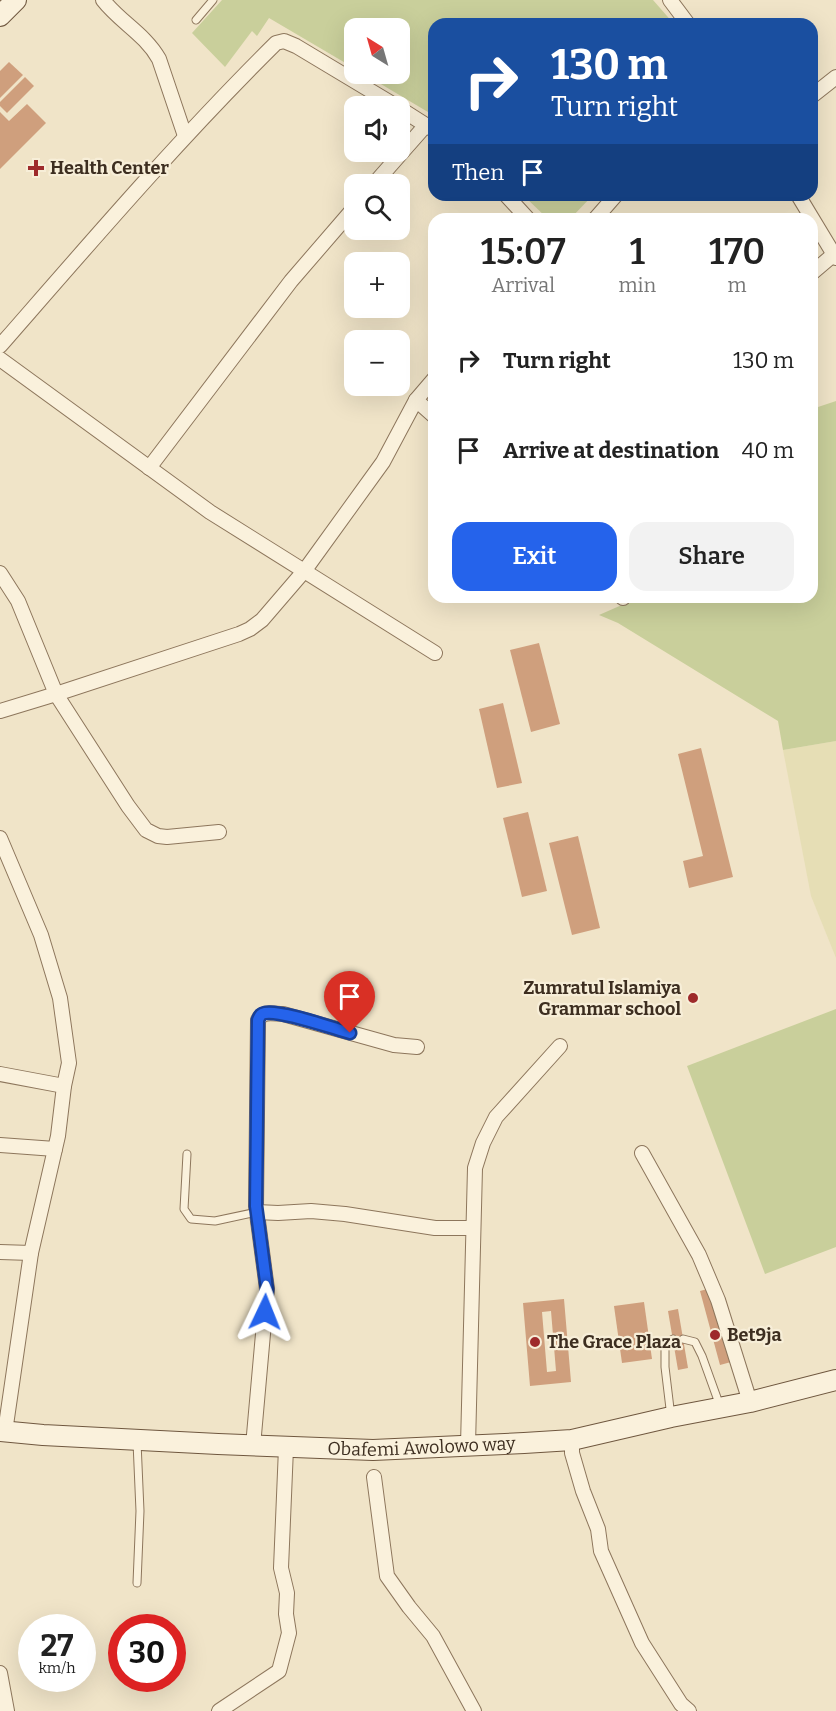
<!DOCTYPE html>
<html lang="en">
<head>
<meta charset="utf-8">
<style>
	:root { --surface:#fff; --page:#f2f2f2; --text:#222; --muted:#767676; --accent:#2563eb }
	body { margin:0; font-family:Bitter,serif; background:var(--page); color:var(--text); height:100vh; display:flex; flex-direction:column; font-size:22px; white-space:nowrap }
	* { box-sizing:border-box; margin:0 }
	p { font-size:20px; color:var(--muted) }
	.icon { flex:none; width:33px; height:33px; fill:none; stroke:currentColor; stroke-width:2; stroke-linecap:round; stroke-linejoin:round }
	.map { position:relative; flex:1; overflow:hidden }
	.side { position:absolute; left:428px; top:213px; width:390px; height:390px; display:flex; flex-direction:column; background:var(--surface); border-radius:18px; box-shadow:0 6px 24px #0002 }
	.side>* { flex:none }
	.guide { position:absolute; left:428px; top:18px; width:390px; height:183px; border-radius:18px; box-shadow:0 6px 24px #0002; background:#1a4fa0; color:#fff; overflow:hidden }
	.needle { width:39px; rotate:323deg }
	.fabs { position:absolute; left:344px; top:18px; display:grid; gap:12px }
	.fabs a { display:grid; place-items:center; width:66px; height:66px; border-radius:12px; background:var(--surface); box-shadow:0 6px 24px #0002; font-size:30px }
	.speed { position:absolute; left:18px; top:1614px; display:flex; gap:12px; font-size:30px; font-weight:700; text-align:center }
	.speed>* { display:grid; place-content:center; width:78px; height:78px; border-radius:50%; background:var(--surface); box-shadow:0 6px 24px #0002; line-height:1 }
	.speed small { font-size:15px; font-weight:400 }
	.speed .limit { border:9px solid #d22; background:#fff; color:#111 }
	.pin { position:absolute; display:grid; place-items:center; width:51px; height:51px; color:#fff; margin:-62px -26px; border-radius:50% 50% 50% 0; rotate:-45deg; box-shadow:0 0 6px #0007 }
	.pin .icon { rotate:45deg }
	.me { position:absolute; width:66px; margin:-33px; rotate:2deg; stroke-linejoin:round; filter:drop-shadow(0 0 4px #0008) }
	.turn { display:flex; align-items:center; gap:21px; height:126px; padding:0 24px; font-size:27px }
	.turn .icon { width:78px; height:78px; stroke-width:2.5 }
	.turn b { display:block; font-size:42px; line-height:51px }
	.then { display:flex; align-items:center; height:57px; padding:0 24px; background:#0003; gap:12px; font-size:22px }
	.eta { display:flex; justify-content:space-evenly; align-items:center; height:102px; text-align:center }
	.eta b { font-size:36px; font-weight:600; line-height:42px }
	.cta { display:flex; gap:12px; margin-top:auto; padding:12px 24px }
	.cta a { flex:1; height:69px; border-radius:18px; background:var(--accent); color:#fff; font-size:24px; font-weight:600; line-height:69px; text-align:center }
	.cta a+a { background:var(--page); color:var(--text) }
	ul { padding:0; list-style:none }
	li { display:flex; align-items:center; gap:18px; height:90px; padding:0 24px }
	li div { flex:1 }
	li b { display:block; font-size:22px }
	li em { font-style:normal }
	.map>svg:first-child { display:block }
	.farmland { fill:#e6deb5 }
	.green { fill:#c9cf9b }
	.building { fill:#cf9f7d; fill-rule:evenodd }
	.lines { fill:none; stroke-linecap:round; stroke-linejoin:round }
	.lane-casing { stroke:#8d765c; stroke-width:9 }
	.street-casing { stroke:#8d765c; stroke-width:16 }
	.secondary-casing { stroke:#6f573f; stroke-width:22 }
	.lane { stroke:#faf1dc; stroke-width:7 }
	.street { stroke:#faf1dc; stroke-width:14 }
	.secondary { stroke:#faf1dc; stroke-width:20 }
	.route-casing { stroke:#184099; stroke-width:15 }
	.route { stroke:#2563eb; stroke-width:10 }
	.poi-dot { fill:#9e2a2b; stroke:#f7eed8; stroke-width:2 }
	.labels { text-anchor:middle; stroke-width:4.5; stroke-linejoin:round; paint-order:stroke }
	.poi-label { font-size:18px; font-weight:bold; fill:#3d2e20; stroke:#f7eed8; text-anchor:start }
	.street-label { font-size:18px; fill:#3d2e20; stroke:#f7eed8 }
</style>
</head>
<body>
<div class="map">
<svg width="836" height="1711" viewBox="0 0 836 1711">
	<rect width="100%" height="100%" fill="#f0e4c8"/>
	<!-- farmland -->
	<polygon class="farmland" points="836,741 836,958 811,896 783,750"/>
	<!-- green -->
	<g class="green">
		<polygon points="222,0 653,0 674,24 434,24 433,115 364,74 399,74 399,28 354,28 354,68 269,18 257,36 252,31 225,67 192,33"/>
		<polygon points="523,195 593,195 570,219 548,219"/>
		<polygon points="836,401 836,741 783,750 778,721 618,623 599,615 640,597 812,597 812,409"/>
		<polygon points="836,1009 836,1247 765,1274 687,1066"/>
	</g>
	<!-- building -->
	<g class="building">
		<polygon points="9,62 23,75 0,98 0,71"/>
		<polygon points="25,77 34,86 7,113 0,106 0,102"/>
		<polygon points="27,104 46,123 0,169 0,112 9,121"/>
		<polygon points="539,643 560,724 531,732 510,650"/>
		<polygon points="503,703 522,783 497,788 479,709"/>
		<polygon points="701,748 733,877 689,888 683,861 703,856 678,754"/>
		<polygon points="528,812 547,891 522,897 503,818"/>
		<polygon points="578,836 600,928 572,935 549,843"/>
		<polygon points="711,1288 731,1362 720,1365 700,1291"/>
		<path d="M564,1299L571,1382L530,1386L523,1303ZM551,1311L556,1371L547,1372L542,1312Z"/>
		<polygon points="644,1302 652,1359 622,1363 614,1306"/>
		<polygon points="678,1309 688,1368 678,1370 668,1311"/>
	</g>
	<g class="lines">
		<!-- lane casing -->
		<g class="lane-casing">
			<g id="lane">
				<polyline points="196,20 213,0"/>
				<polyline points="187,1154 184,1209 191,1219 215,1221 257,1212"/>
				<polyline points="683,1339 695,1342 702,1356 720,1406"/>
				<polyline points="671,1417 665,1367 665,1344 673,1339"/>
				<polyline points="137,1442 140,1511 137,1583"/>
			</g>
		</g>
		<!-- street casing -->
		<g class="street-casing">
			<g id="street">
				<path d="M103,0C120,22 145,34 159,59L185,136"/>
				<polyline points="670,0 688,24"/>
				<polyline points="812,96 836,77"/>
				<polyline points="399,108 432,129"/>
				<polyline points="374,184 426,125"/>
				<polyline points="506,195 528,219"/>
				<polyline points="798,195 836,258"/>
				<polyline points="595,219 616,195"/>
				<polyline points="812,273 833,255"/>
				<path d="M0,346C90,243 179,139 276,43L284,41L296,46L396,106"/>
				<polyline points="0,359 210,512 435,653"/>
				<polyline points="416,400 434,416"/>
				<polyline points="149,468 291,281 354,208"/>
				<polyline points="0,573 18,601 56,694 128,806 146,830 158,836 167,837 219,832"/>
				<polyline points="622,597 623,598"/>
				<polyline points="0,711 56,694 239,634 250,629 262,620 305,570 383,462 416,400 434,379"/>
				<polyline points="0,838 41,935 60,998 69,1063 64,1086 58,1136 31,1253 5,1432"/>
				<polyline points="0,1074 64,1086"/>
				<polyline points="0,1145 55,1149"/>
				<polyline points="642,1153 699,1255 718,1300 750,1402"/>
				<polyline points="257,1212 278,1213 311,1211 345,1214 435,1228 473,1228"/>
				<polyline points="0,1252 31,1253"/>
				<polyline points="572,1440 572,1453 583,1491 598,1529 601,1551 642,1643 681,1704 689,1711"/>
				<polyline points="468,1445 475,1168 483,1143 496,1117 560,1046"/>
				<path d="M253,1446L267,1289L256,1206L258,1020C263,1010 274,1014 283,1014L394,1045L417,1047"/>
				<polyline points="374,1477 387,1576 409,1607 433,1636 474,1711"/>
				<polyline points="0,1673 7,1711"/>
				<polyline points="219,1711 279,1671 289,1633 286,1614 287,1593 281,1568 286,1448"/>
			</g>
		</g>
		<!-- secondary casing -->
		<g class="secondary-casing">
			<g id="secondary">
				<polyline points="0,16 16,0"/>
				<path id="s1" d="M0,1431L43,1435L218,1444L373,1450L524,1443L572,1440L671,1417L750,1402L836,1380"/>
			</g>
		</g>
		<!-- lane -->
		<use href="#lane" class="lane"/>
		<!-- street -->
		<use href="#street" class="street"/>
		<!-- secondary -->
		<use href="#secondary" class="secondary"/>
	</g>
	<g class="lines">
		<!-- route casing -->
		<g class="route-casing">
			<path id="route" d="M265,1312L267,1289L256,1206L258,1020C260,1016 260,1014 265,1013C281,1010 332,1028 350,1033"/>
		</g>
		<!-- route -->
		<use href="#route" class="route"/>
	</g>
	<!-- markers -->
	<g class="poi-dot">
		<path d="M33 159h6v6h6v6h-6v6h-6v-6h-6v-6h6z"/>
		<circle cx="693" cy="998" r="6"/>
		<circle cx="715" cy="1335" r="6"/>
		<circle cx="535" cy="1342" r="6"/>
	</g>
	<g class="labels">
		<!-- poi labels -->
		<g class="poi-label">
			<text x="50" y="174">Health Center</text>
			<text x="681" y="994" text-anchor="end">Zumratul Islamiya<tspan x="681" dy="21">Grammar school</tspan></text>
			<text x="727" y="1341">Bet9ja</text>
			<text x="547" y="1348">The Grace Plaza</text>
		</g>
		<!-- street labels -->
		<g class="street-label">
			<text dy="6" stroke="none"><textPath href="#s1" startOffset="422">Obafemi Awolowo way</textPath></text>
		</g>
	</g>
</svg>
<div class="fabs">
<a><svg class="needle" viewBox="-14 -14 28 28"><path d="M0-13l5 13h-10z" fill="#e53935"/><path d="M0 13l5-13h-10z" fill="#767676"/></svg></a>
<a><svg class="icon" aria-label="sound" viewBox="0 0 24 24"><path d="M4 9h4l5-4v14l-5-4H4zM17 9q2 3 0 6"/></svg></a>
<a><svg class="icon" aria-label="search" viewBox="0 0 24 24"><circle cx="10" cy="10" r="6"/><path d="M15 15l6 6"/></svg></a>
<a>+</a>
<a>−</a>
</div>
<div class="speed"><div>27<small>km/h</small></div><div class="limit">30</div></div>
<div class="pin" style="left:350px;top:1033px;background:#d93025"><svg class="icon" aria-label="arrive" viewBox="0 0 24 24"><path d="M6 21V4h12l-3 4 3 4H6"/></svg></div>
<svg class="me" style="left:265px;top:1312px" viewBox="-20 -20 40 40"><path d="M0-17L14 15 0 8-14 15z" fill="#2563eb" stroke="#fff" stroke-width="4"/></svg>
<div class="guide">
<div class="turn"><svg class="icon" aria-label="right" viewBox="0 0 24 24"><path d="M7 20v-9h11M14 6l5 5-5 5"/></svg><div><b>130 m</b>Turn right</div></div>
<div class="then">Then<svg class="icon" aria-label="arrive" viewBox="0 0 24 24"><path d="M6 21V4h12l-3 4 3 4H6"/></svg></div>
</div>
<section class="side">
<div class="eta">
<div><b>15:07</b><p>Arrival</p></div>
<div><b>1</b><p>min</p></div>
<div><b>170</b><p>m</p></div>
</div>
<ul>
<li><svg class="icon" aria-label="right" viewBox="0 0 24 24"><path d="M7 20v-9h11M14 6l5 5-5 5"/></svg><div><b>Turn right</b></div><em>130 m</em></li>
<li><svg class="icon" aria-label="arrive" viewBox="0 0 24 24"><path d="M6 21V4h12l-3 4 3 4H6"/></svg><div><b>Arrive at destination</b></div><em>40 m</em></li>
</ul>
<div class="cta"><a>Exit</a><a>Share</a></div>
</section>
</div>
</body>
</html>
